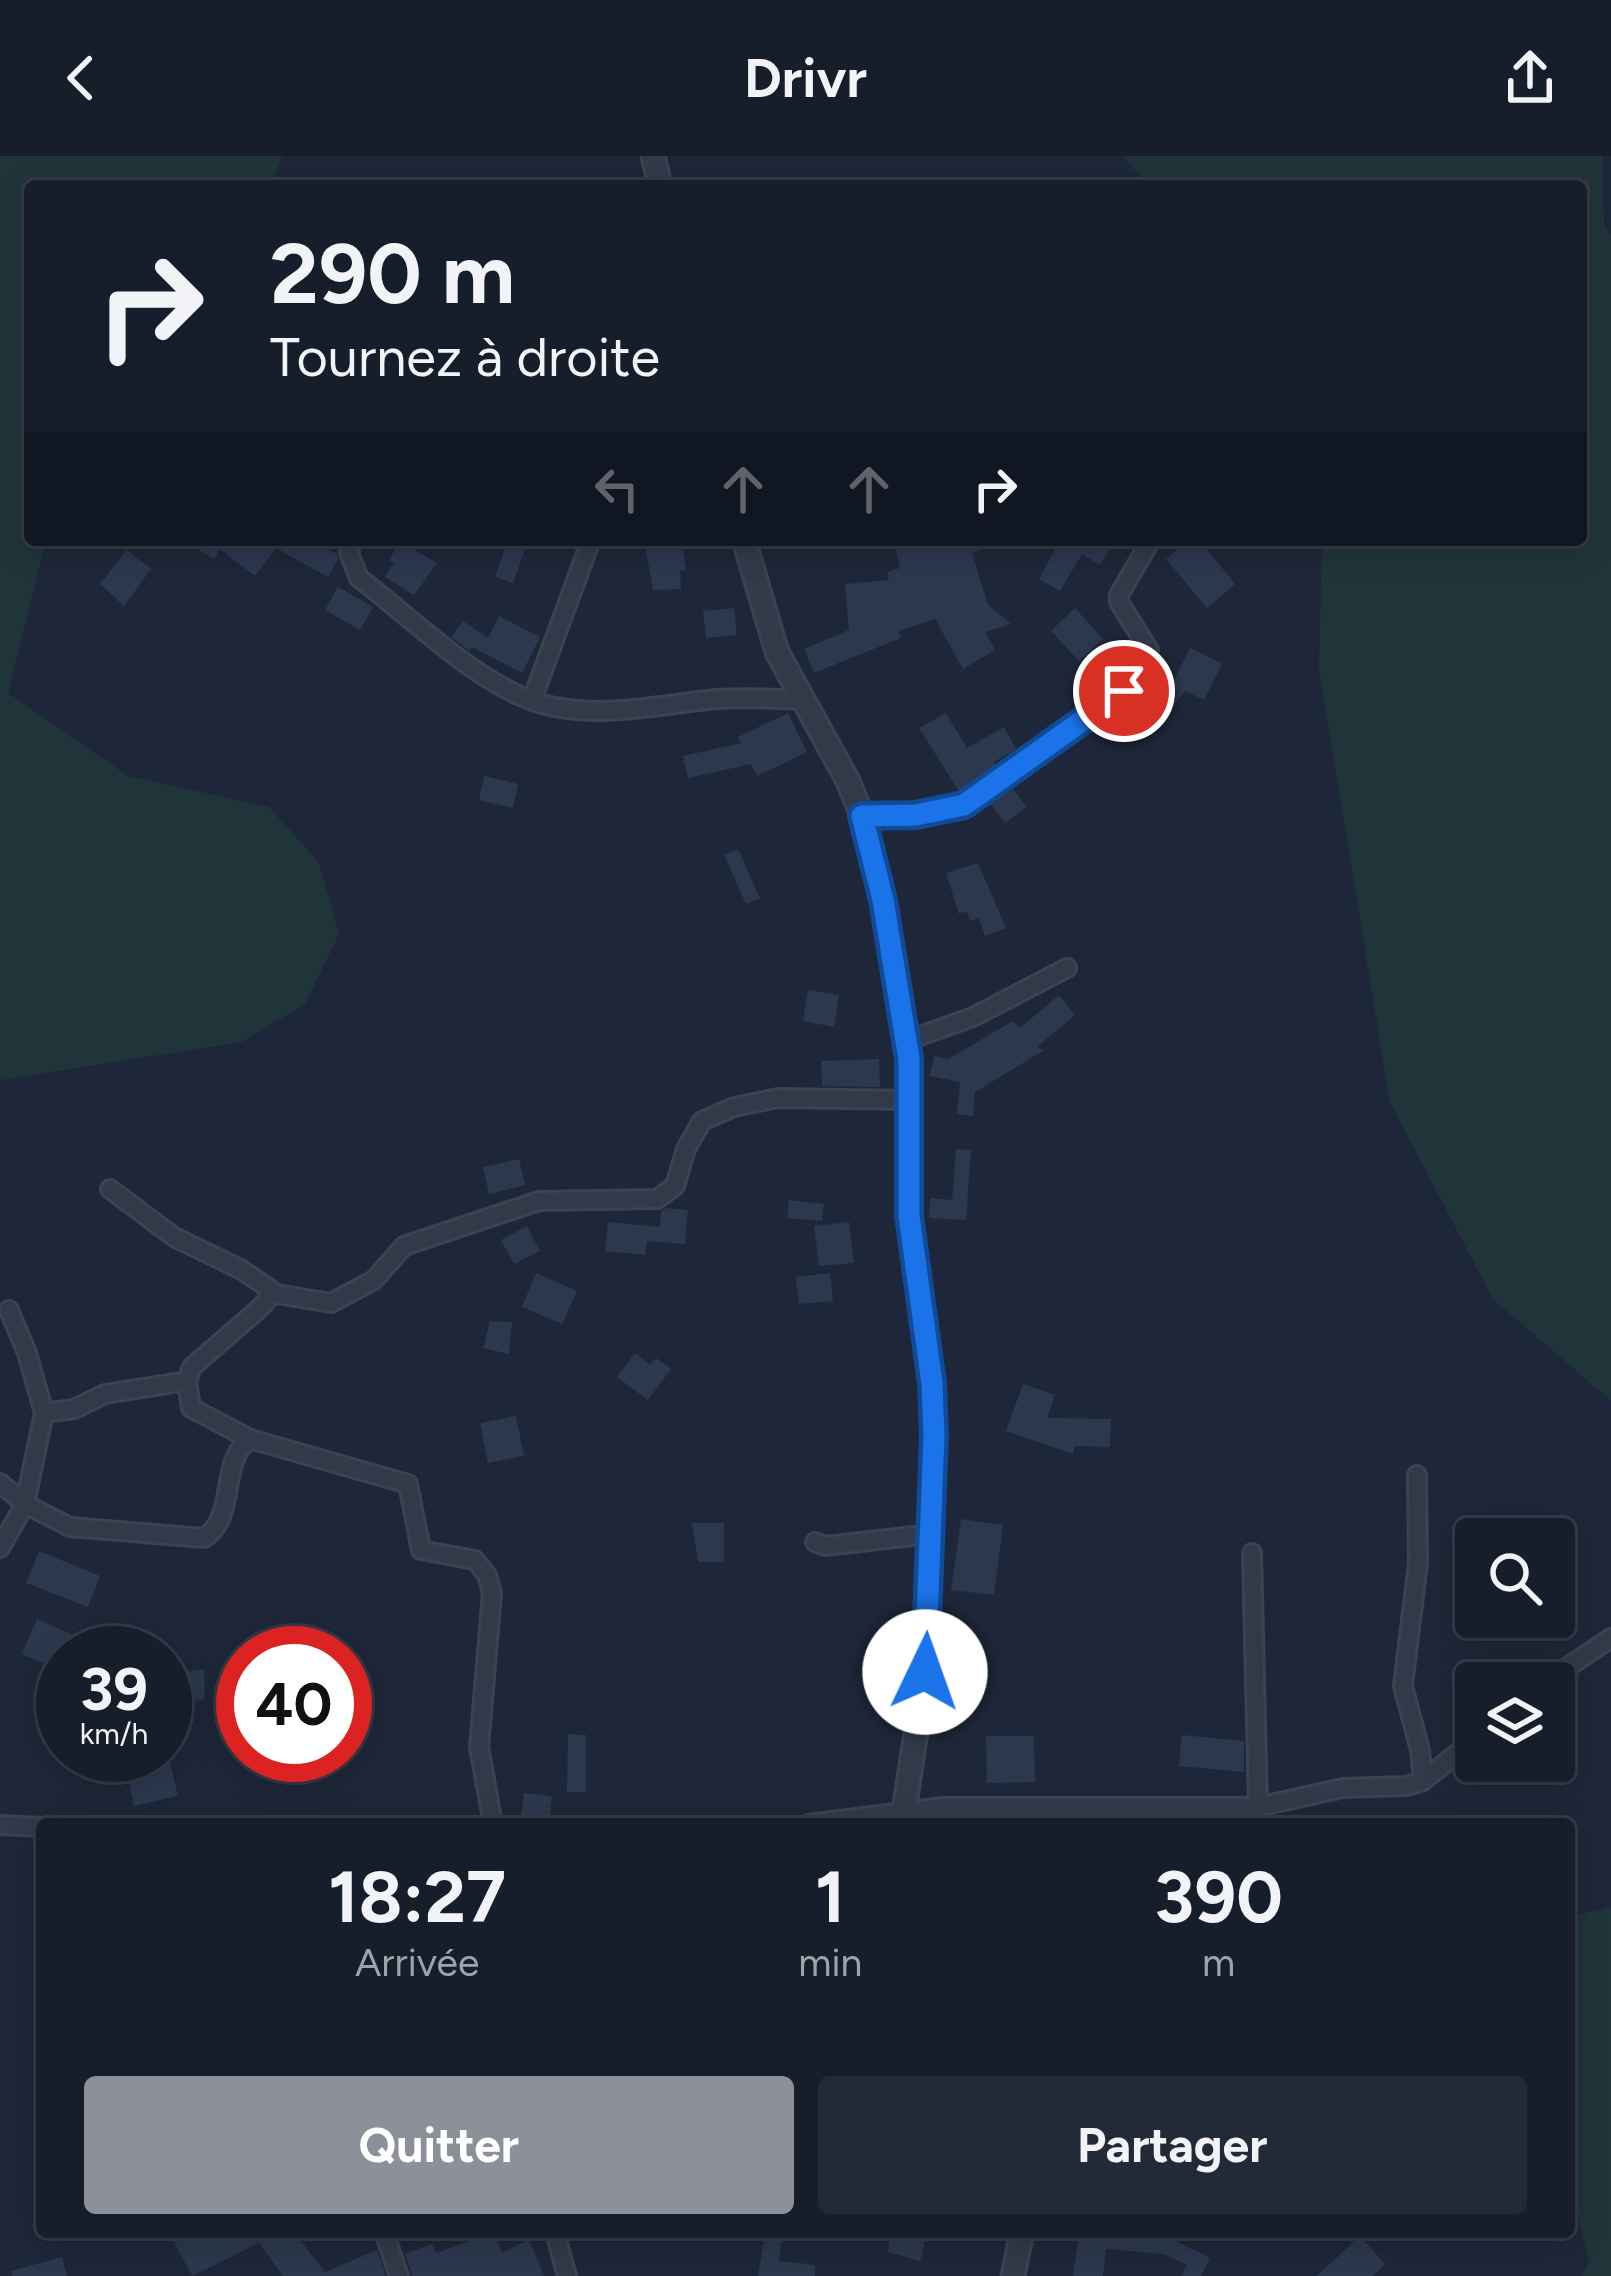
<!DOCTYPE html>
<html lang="fr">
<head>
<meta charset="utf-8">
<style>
	:root { --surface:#161d2b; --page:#232a37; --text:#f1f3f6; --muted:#9ea2a9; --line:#353b47; --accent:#8c9099 }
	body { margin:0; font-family:Figtree,sans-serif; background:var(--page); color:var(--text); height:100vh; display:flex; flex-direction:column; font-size:45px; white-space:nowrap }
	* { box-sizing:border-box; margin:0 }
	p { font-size:39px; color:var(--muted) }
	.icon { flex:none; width:66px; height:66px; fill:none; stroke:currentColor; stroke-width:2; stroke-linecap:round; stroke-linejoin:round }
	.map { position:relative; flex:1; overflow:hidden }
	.sheet { position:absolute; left:36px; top:1662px; width:1539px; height:420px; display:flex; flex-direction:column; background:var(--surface); border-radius:12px; box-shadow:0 6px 30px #0003,0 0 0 3px var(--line) }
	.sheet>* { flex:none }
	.hud { position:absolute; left:24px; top:24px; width:1563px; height:366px; border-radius:12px; box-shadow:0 6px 30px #0003,0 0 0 3px var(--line); background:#161d2b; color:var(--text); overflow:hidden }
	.controls { position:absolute; left:1455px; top:1362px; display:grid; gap:24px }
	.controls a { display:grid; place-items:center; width:120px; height:120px; border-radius:12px; background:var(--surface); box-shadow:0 6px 30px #0003,0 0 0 3px var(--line); font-size:60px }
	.speed { position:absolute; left:36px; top:1470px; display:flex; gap:24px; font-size:60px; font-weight:700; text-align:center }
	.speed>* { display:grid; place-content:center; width:156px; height:156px; border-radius:50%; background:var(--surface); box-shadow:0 6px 30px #0003,0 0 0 3px var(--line); line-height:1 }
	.speed small { font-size:30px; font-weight:400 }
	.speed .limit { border:18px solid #d22; background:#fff; color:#111 }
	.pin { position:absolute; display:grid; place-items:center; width:102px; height:102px; color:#fff; margin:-51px; border:6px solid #fff; border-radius:50%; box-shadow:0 3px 12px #0007 }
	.me { position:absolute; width:132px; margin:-66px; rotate:3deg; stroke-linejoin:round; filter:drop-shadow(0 0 9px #0008) }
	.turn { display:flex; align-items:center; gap:42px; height:252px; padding:0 48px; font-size:54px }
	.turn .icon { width:156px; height:156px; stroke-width:2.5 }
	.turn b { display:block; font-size:84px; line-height:102px }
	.lanes { display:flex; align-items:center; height:114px; padding:0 48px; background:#0003; justify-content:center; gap:60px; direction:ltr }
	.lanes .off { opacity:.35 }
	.eta { display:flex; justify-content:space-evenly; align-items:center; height:204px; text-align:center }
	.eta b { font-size:72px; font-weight:700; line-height:84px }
	.cta { display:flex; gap:24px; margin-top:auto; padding:24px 48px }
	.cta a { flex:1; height:138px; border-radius:12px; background:var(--accent); color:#fff; font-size:48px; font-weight:700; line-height:138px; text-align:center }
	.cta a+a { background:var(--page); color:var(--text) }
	header { display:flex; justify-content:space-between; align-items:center; height:156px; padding:0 48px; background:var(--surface); font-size:54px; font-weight:700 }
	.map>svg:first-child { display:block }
	.green { fill:#20353a }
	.building { fill:#2c384e }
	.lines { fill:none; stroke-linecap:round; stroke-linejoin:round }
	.minor-casing { stroke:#3b4353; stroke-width:22 }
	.tertiary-casing { stroke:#3b4353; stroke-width:27 }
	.minor { stroke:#323a4a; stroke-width:16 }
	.tertiary { stroke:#323a4a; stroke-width:21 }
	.route-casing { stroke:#114b97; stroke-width:30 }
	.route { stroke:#1a73e8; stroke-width:21 }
</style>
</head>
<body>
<header><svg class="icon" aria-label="back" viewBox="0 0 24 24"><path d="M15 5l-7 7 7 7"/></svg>Drivr<svg class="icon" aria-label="share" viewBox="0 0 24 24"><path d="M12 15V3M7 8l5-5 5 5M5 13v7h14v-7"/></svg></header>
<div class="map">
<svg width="1611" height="2120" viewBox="0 0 1611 2120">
	<rect width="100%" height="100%" fill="#1e2739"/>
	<!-- green -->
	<g class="green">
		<polygon points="0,0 282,0 271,30 30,30 30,384 51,384 43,396 8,537 128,620 269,651 319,707 339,778 305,848 241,886 0,924"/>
		<polygon points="1124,0 1602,0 1604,69 1611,79 1611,1245 1493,1143 1390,946 1319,513 1322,384 1581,384 1581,30 1148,30"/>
		<polygon points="1611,1751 1611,2120 1582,2120 1589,2106 1569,2022 1569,1761"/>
	</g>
	<!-- building -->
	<g class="building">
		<polygon points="183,384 312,384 337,398 338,403 328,421 276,392 255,420 220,393 214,403"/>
		<polygon points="508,384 526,391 513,427 495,421"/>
		<polygon points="644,384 682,384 686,414 680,415 681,433 653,434"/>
		<polygon points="893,384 1002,384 972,397 988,449 1011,468 985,476 995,494 963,513 935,463 898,475 901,482 814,517 804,493 849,474 845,428 889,424 887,416 900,412"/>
		<polygon points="1115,384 1100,409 1082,398 1060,435 1039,423 1060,384"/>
		<polygon points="1189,384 1199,384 1235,428 1207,452 1166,403"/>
		<polygon points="400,385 437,407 414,439 385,421 394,407 389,404"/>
		<polygon points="127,394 151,413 124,450 100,428"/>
		<polygon points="338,431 373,451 360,474 325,454"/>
		<polygon points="734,452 737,479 706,482 703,455"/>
		<polygon points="1075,452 1103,483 1079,505 1051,475"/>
		<polygon points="499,460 540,481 522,517 472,491 470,495 451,481 463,465 488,482"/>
		<polygon points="1190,492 1222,508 1204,544 1185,535 1153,576 1124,552 1154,518 1171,531"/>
		<polygon points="788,557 807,596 757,620 751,608 688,622 683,600 741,587 738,581"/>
		<polygon points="946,557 967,592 1004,571 1016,593 994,606 998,612 960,637 919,572"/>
		<polygon points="484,620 518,628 513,652 479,644"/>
		<polygon points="1013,633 1027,651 1005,667 990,647"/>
		<polygon points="738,693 760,742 746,748 724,699"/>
		<polygon points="978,707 1006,772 985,780 979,762 970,765 967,755 959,758 946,717"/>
		<polygon points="808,834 839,839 834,871 803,865"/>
		<polygon points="1059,839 1075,859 1038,890 1043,895 975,936 973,960 957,958 960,926 930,920 934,900 948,903 1013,865 1020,872"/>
		<polygon points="879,903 880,931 822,930 821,905"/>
		<polygon points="956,993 971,994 966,1064 929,1062 930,1042 952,1044"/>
		<polygon points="519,1003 525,1029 489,1038 483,1011"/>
		<polygon points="789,1044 824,1048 822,1065 787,1062"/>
		<polygon points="666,1052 688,1054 685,1088 647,1085 645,1099 605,1095 608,1066 660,1071 661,1055"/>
		<polygon points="849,1066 854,1107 819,1110 814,1070"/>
		<polygon points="527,1070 540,1095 514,1108 501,1084"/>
		<polygon points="536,1117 577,1135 562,1168 522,1151"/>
		<polygon points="830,1117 833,1145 799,1148 796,1121"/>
		<polygon points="490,1165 512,1166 509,1198 483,1192"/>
		<polygon points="635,1197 650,1209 656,1202 671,1213 648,1244 617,1221"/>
		<polygon points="1023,1228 1055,1239 1047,1262 1111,1263 1110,1291 1075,1290 1073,1298 1006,1275"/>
		<polygon points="516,1260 524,1300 488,1307 480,1267"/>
		<polygon points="961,1363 1003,1369 994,1439 951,1434"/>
		<polygon points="692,1367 724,1367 724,1406 698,1406"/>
		<polygon points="39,1395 100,1420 88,1451 26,1427"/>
		<polygon points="37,1463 73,1479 69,1486 88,1497 63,1497 55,1512 22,1498"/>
		<polygon points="204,1513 205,1543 171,1551 165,1519"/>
		<polygon points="568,1578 586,1579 586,1636 567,1636"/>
		<polygon points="1182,1579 1244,1585 1244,1616 1179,1610"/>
		<polygon points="986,1580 1034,1580 1035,1626 987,1627"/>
		<polygon points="170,1606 178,1640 134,1650 127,1616"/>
		<polygon points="524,1637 552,1640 549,1666 521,1662"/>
		<polygon points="193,2076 294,2076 325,2116 377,2094 386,2120 283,2120 259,2087 192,2120 174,2086"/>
		<polygon points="494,2076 502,2097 529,2083 544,2120 412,2120 405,2098 432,2088 436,2097"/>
		<polygon points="765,2076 783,2076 779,2105 815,2109 815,2120 758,2120"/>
		<polygon points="891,2076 927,2076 920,2105 888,2096"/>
		<polygon points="1079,2076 1171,2076 1170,2082 1210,2102 1201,2120 1181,2120 1187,2109 1164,2098 1106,2093 1103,2120 1073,2120"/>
		<polygon points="1360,2080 1385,2108 1373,2120 1317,2120"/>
		<polygon points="62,2101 67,2120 12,2120 11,2115"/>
	</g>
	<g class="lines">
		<!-- minor casing -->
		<g class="minor-casing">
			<g id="minor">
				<path d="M352,384L349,397L359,422C413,463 478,529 542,548C599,564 661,548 718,543C746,541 774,543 802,544"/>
				<polyline points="532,544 591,384"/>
				<polyline points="862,660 917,659 964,649 1008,621 1076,566 1112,547 1147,507 1149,494 1119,446 1119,439 1151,384"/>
				<polyline points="906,885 973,861 1067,812"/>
				<polyline points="110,1033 174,1081 242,1114 270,1133 269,1142 260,1152 192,1211 187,1225 191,1252 250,1283 408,1328 421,1394 475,1404 487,1419 492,1438 479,1591 493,1668"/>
				<polyline points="271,1137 331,1147 374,1124 404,1090 539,1045 657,1043 675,1030 686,993 702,965 734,951 778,942 911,944"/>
				<polyline points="44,1257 74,1253 105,1238 187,1225"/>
				<polyline points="1417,1319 1418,1407 1403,1530 1420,1594 1423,1625"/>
				<path d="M0,1327L25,1348L70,1371L204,1382C238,1361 218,1305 250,1283"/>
				<polyline points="815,1386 825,1390 931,1378"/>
				<polyline points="0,1392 25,1348 44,1257 27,1197 9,1154"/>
				<polyline points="1252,1397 1258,1651"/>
				<polyline points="1544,1527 1611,1482"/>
				<polyline points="809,1668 942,1651 1258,1651 1343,1632 1407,1630 1423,1625 1476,1582"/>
				<polyline points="0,1669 42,1671"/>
				<polyline points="384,2076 399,2120"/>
				<polyline points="555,2076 567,2120"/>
			</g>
		</g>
		<!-- tertiary casing -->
		<g class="tertiary-casing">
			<g id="tertiary">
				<polyline points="653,0 660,30"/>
				<polyline points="744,384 777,496 848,625 862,660 883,744 909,903 909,1060 932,1227 934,1280 925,1517 902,1668"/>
				<polyline points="1013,2120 1022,2076"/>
			</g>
		</g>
		<!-- minor -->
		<use href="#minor" class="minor"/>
		<!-- tertiary -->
		<use href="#tertiary" class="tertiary"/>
	</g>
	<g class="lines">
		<!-- route casing -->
		<g class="route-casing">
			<polyline id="route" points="925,1516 934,1280 932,1227 909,1060 909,903 883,744 862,660 916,659 964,649 1124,535"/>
		</g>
		<!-- route -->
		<use href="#route" class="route"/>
	</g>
</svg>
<div class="controls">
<a><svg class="icon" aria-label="search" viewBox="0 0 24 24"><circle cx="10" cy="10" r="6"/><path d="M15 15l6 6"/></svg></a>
<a><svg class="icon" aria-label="layers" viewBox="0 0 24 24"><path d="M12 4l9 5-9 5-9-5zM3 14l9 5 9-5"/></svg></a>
</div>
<div class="speed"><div>39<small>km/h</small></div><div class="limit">40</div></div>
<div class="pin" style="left:1124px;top:535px;background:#d93025"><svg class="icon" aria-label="arrive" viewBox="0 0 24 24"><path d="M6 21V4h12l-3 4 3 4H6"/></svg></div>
<svg class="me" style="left:925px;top:1516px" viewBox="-20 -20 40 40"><circle r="19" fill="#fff"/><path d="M0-13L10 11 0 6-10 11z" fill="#1a73e8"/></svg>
<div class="hud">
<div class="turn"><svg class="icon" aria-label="right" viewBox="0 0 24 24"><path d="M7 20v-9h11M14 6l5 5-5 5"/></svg><div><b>290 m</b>Tournez à droite</div></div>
<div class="lanes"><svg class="icon off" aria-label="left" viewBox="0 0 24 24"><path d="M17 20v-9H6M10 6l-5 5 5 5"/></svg><svg class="icon off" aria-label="ahead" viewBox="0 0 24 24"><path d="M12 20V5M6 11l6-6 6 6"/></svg><svg class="icon off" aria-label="ahead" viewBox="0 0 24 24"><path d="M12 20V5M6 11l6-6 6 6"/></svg><svg class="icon" aria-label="right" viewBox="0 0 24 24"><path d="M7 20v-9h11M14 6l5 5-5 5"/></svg></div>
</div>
<section class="sheet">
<div class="eta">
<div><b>18:27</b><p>Arrivée</p></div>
<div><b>1</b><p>min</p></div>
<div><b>390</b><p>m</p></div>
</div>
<div class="cta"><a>Quitter</a><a>Partager</a></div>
</section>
</div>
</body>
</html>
